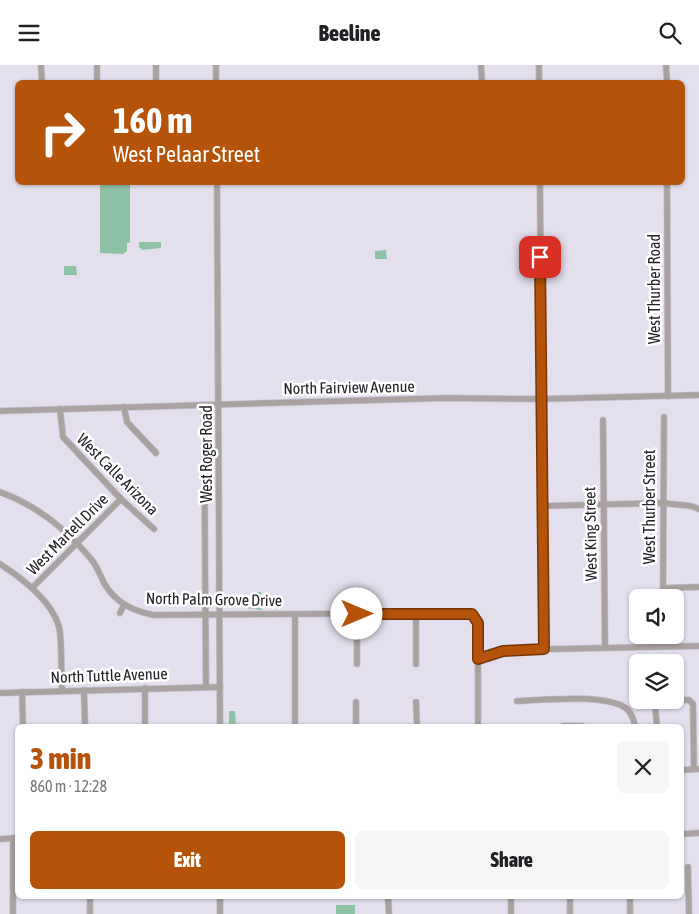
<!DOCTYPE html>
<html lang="en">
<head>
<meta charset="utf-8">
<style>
	:root { --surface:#fff; --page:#f6f6f6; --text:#202124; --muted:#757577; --accent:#b45309 }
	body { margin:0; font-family:"Asap Condensed",sans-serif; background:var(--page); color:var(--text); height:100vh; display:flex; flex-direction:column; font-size:19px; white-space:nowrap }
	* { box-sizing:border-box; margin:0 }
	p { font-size:16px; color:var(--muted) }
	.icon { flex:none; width:28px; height:28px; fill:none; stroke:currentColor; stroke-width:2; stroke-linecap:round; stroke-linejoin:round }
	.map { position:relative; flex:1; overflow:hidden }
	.details { position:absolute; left:15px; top:659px; width:669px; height:175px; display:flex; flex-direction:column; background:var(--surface); border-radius:8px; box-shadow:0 1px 4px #0004 }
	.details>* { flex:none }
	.banner { position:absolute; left:15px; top:15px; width:670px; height:105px; border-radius:8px; box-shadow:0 1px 4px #0004; background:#b45309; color:#fff; overflow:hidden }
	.fabs { position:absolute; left:629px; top:524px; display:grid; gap:10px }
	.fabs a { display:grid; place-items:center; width:55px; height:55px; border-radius:8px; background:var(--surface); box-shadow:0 1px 4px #0004; font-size:25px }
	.pin { position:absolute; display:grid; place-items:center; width:42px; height:42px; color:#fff; margin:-21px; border-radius:10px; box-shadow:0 2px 8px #0006 }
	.me { position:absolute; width:55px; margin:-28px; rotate:90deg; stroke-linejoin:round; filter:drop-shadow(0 0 4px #0008) }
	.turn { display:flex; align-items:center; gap:18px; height:105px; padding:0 15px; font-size:22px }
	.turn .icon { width:65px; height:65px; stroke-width:2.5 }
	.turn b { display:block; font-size:35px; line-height:42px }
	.round { display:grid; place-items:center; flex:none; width:52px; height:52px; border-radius:8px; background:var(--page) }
	.head { display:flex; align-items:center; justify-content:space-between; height:85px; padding:0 15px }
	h1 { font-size:30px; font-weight:800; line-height:38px; color:var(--accent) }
	.cta { display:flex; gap:10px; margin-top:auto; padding:10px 15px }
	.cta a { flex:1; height:58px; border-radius:8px; background:var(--accent); color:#fff; font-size:20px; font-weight:800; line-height:58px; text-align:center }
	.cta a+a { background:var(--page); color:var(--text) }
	header { display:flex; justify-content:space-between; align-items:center; height:65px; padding:0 15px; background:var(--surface); font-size:22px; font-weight:800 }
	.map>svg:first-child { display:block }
	.green { fill:#8ec2a7 }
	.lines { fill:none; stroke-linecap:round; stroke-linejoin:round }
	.minor-casing { stroke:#c1bdca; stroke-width:7 }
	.minor { stroke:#a9a2a1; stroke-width:5.5 }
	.route-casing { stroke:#753606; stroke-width:12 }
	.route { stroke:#b45309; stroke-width:9 }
	.labels { text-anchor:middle; stroke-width:5; stroke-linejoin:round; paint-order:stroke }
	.street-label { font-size:16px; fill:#242228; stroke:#fff }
</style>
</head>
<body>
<header><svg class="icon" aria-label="menu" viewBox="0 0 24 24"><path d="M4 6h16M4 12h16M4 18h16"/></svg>Beeline<svg class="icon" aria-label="search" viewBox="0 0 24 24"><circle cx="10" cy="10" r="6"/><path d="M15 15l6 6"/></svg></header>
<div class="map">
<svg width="699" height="849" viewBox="0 0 699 849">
	<rect width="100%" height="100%" fill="#e3dfed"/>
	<!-- green -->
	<g class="green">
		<polygon points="100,118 130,118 130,178 127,178 127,186 123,189 100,188"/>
		<polygon points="139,177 161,177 161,183 142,185 139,182"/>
		<polygon points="386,185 387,194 375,194 375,186"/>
		<polygon points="76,201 77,210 64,210 64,201"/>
		<polygon points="256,527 261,527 262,545 244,543 244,535 256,535"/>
		<polygon points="229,646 235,646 236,661 229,661"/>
		<rect x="336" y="840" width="19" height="9"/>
	</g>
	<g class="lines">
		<!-- minor casing -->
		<g class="minor-casing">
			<g id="minor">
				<polyline points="41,0 42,18"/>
				<polyline points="97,0 97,18"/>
				<polyline points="156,0 156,18"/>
				<polyline points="216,0 216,18"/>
				<polyline points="481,0 482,18"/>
				<polyline points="539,0 539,18"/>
				<polyline points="666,0 667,18"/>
				<polyline points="217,118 220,661"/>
				<polyline points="540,118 544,584"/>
				<polyline points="667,118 668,331"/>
				<polyline points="204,340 206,622"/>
				<polyline points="124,342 127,357 156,388"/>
				<polyline points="60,344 63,372 121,434 154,464"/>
				<polyline points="0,346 446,333 541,334 699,330"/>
				<polyline points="603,355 605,582"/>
				<path d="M0,427C36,440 67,465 91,494C97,501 100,510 104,518C116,538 131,545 153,550L466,548C475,549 477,554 478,562V661"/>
				<polyline points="543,441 662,438 691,441 699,444"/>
				<path d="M0,499C22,513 56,539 60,567C62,586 61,606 62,625"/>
				<polyline points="32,523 121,434"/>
				<polyline points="663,523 699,522"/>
				<polyline points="663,532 664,352"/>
				<polyline points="120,548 124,540"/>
				<polyline points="357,549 357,599"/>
				<polyline points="416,549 416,599"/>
				<polyline points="663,570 663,581"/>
				<polyline points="478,594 503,585 699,581"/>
				<polyline points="84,625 85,660"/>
				<polyline points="22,627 23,661"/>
				<polyline points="0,628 220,622"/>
				<path d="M517,636C544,635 606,628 627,644C631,648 634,656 635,661"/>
				<polyline points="356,637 356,661"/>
				<polyline points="416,637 417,661"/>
				<polyline points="145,658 145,623"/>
				<polyline points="295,661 295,549"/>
				<polyline points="563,661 582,661"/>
				<polyline points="657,661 655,640 657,636 686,635 689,635 693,639 694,704"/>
				<polyline points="681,705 699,704"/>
				<polyline points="681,769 699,768"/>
				<polyline points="0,774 18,773"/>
				<polyline points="688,802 689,849"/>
				<polyline points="90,831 90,849"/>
				<polyline points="220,831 220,849"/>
				<polyline points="388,831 389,849"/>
				<polyline points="511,831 511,849"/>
				<polyline points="630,831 630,849"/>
				<polyline points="13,849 13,773"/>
				<polyline points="570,849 570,831"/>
			</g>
		</g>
		<!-- minor -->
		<use href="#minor" class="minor"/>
	</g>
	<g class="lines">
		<!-- route casing -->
		<g class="route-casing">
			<polyline id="route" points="357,549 472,549 478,558 478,594 503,586 544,584 540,192"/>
		</g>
		<!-- route -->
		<use href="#route" class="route"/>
	</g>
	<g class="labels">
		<!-- street labels -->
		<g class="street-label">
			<text transform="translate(654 224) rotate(-90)" y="6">West Thurber Road</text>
			<text transform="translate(349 322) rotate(-1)" y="6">North Fairview Avenue</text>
			<text transform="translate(206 389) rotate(-90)" y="6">West Roger Road</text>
			<text transform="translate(118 409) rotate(45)" y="6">West Calle Arizona</text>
			<text transform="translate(649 442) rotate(-90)" y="6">West Thurber Street</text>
			<text transform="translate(67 469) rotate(-45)" y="6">West Martell Drive</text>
			<text transform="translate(590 469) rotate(-91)" y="6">West King Street</text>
			<text transform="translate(214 534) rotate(1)" y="6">North Palm Grove Drive</text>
			<text transform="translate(109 610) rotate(-2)" y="6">North Tuttle Avenue</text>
		</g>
	</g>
</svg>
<div class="fabs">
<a><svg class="icon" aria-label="sound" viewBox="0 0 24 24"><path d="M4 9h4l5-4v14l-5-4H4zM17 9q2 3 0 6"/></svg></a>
<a><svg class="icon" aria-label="layers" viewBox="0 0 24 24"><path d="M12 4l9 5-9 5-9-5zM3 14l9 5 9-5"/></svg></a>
</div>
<div class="pin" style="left:540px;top:192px;background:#d93025"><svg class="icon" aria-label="arrive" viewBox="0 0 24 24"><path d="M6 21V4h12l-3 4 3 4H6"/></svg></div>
<svg class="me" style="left:357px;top:549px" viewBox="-20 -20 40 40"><circle r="19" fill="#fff"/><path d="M0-13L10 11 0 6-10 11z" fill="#b45309"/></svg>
<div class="banner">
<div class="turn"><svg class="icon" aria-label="right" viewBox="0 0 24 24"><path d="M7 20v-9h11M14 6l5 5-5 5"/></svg><div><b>160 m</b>West Pelaar Street</div></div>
</div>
<section class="details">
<div class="head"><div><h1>3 min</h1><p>860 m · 12:28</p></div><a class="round"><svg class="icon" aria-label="close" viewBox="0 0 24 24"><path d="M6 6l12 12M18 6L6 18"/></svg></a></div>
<div class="cta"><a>Exit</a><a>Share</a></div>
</section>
</div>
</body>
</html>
